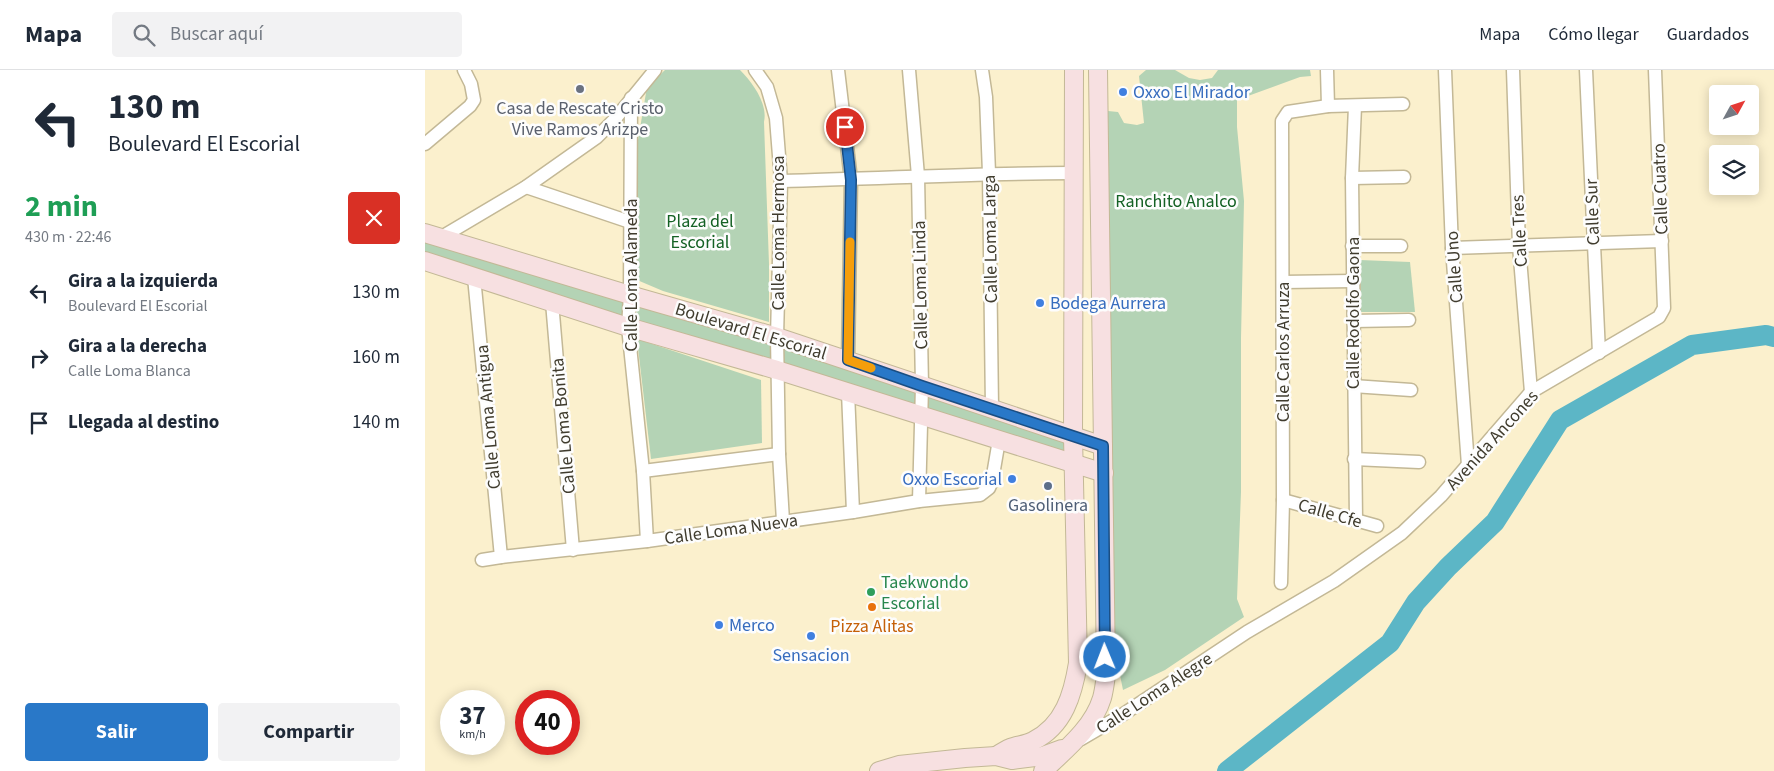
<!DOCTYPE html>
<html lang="es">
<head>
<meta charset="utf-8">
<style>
	:root { --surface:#fff; --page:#f2f2f3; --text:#1f2937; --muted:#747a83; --line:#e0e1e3; --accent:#2978c8 }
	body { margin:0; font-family:"Source Sans 3",sans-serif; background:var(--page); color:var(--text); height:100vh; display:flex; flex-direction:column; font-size:19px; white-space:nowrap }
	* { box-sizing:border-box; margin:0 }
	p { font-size:16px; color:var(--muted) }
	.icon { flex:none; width:28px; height:28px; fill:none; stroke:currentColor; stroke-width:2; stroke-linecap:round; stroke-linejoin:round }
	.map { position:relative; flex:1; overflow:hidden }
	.panel { display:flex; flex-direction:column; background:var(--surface); width:425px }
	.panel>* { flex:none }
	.banner { background:#fff; color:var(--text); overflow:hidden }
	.needle { width:32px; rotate:50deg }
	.tools { position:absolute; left:1284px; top:15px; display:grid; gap:10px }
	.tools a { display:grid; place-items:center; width:50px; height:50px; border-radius:5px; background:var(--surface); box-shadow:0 2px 12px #0003; font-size:25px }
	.speed { position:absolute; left:15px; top:620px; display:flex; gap:10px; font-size:25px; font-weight:700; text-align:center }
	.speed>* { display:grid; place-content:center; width:65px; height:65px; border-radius:50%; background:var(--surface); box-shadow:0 2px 12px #0003; line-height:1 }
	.speed small { font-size:12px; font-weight:400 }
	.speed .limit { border:8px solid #d22; background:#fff; color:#111 }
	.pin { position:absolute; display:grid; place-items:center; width:42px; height:42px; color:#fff; margin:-21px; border:2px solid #fff; border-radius:50%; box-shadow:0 1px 5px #0007 }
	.me { position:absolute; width:55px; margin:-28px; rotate:359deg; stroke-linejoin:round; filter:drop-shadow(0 0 4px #0008) }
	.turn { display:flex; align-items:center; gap:18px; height:105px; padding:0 25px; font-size:22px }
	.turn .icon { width:65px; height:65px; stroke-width:2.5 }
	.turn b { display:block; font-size:35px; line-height:42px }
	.round { display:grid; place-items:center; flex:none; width:52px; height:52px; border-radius:5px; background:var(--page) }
	.head { display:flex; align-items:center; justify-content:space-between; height:85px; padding:0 25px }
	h1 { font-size:30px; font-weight:700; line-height:38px; color:#1e9e55 }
	.primary-button { display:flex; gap:10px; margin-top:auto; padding:10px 25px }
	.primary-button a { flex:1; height:58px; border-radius:5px; background:var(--accent); color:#fff; font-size:20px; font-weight:700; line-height:58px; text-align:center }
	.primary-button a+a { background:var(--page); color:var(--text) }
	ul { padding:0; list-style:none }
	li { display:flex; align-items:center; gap:15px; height:65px; padding:0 25px }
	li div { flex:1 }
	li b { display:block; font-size:19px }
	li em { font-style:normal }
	header { display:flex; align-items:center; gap:30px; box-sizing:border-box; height:70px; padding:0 25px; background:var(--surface); border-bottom:1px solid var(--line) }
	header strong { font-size:24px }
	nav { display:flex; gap:28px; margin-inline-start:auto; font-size:18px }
	.search { width:350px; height:45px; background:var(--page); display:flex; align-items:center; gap:12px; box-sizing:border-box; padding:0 18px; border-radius:5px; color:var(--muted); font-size:19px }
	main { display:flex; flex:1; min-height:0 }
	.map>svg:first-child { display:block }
	.green { fill:#b4d3b5 }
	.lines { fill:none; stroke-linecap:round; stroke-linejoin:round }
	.river { stroke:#5cb6c6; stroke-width:20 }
	.street-casing { stroke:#c3b896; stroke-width:15 }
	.secondary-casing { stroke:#c3b896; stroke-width:20 }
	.street { stroke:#fff; stroke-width:12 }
	.secondary { stroke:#f7e0e1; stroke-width:18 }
	.route-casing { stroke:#1b4e82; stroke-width:12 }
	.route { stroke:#2978c8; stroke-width:9 }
	.slow { stroke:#f59e0b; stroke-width:9 }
	.worship-dot { fill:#6b7280; stroke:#fdfdfd; stroke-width:2 }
	.shop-dot { fill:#3f7fe0; stroke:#fdfdfd; stroke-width:2 }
	.service-dot { fill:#5c6f8a; stroke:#fdfdfd; stroke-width:2 }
	.leisure-dot { fill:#2e9e5b; stroke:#fdfdfd; stroke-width:2 }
	.food-dot { fill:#e8710a; stroke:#fdfdfd; stroke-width:2 }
	.labels { text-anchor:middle; stroke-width:5; stroke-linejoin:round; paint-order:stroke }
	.shop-label { font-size:18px; fill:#366cbe; stroke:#fdfdfd; text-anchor:start }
	.worship-label { font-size:18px; fill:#5b616d; stroke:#fdfdfd }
	.street-label { font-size:18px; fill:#403c2e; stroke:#fdfdfd }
	.park-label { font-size:18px; fill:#146124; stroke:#fdfdfd }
	.service-label { font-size:18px; fill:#4e5e75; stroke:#fdfdfd }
	.leisure-label { font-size:18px; fill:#27864d; stroke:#fdfdfd; text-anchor:start }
	.food-label { font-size:18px; fill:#c56008; stroke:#fdfdfd }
</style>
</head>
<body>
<header>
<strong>Mapa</strong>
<div class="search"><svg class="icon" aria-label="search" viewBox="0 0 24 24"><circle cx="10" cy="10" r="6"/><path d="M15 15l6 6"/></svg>Buscar aquí</div>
<nav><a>Mapa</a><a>Cómo llegar</a><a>Guardados</a></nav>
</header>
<main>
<section class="panel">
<div class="banner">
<div class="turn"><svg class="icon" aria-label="left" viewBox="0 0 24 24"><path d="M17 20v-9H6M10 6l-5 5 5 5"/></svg><div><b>130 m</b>Boulevard El Escorial</div></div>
</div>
<div class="head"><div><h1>2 min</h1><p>430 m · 22:46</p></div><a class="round" style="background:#d93025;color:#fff"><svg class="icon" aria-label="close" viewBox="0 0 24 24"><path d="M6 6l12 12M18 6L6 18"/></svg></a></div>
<ul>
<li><svg class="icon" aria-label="left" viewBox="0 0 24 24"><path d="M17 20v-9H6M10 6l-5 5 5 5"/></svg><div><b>Gira a la izquierda</b><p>Boulevard El Escorial</p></div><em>130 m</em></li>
<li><svg class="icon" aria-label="right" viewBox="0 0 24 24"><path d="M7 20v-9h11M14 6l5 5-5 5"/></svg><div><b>Gira a la derecha</b><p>Calle Loma Blanca</p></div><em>160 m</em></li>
<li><svg class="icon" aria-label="arrive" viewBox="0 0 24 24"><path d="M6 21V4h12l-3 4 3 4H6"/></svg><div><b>Llegada al destino</b></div><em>140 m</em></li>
</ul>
<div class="primary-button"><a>Salir</a><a>Compartir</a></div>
</section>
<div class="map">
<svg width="1349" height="701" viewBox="0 0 1349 701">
	<rect width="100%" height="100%" fill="#fbf0cd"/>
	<!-- green -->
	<g class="green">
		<path d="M240,0H315C328,13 343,34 339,52L344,194V252L238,221L205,207L212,76L222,17Z"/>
		<polygon points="721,0 750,0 764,8 775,10 787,8 793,0 885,0 886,6 875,7 812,30 812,57 819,131 816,268 816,422 812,529 819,547 740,600 698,620 685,555 683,41 693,42 699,53 712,55 719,53 714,6"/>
		<polygon points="0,163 204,226 202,256 0,191"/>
		<polygon points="935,190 985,192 990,242 936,242"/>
		<polygon points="205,226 351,268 352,299 203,257"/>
		<polygon points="353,268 496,317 495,345 354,299"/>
		<polygon points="212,269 336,310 337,373 226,389"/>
		<polygon points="498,318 646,367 647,392 497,343"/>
	</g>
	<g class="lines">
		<!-- river -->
		<polyline class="river" points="802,701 965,573 991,532 1023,497 1070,452 1135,350 1267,275 1341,265 1349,267"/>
		<!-- street casing -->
		<g class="street-casing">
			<g id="street">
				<polyline points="330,0 342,17 351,48 356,111 352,267 354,384 358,451"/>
				<polyline points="413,0 426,110 423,290"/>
				<polyline points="484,0 493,106 497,316 494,431"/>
				<polyline points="557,0 561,27 564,103 567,339"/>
				<polyline points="902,0 903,36"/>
				<polyline points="1020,0 1027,178 1043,395"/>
				<polyline points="1088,0 1094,176 1106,322"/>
				<polyline points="1161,0 1174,283"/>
				<polyline points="206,28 205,225 203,257 218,401 222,471"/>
				<polyline points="930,36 927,108 931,450"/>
				<polyline points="0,74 45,36 49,30 46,14 39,0"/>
				<polyline points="927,108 979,107"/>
				<path d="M356,111C453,109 550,103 647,103"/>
				<polyline points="101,117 205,152"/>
				<polyline points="15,168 101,117 172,67 190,49 230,0"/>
				<polyline points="927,176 976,176"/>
				<polyline points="1027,178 1237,171"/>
				<polyline points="49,207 76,487"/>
				<polyline points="858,212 928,211"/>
				<polyline points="127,232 148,480"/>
				<polyline points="928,251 984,250"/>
				<polyline points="928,316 986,320"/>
				<polyline points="423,322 428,442"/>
				<polyline points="929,389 994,392"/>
				<polyline points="218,401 354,384"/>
				<polyline points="858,430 952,456"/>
				<polyline points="57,490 76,487 222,471 428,442 494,431 555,425 564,418 567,411 574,370"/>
				<polyline points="856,513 858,430 857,51 863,42 903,36 978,34"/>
				<polyline points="656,669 697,645 822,562 909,511 977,463 1016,426 1106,322 1234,247 1239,238 1230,0"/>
			</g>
		</g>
		<!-- secondary casing -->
		<g class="secondary-casing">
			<g id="secondary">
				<polyline points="0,163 205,225 352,267 678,376"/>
				<polyline points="0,191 203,257 352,300 679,403"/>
				<path d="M571,686C576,683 580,680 585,678C592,675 601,675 608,671C639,656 648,624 653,593L648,366L649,0"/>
				<polyline points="454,701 474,695 540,688 571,686 587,690 618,686 637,679"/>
				<path d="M618,701C640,680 668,658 677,628C679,621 680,612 681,605L673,0"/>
			</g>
		</g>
		<!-- street -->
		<use href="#street" class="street"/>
		<!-- secondary -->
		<use href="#secondary" class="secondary"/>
	</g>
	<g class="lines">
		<!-- route casing -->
		<g class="route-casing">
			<polyline id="route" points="420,57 426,110 423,290 497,316 678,376 680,587"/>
		</g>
		<!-- route -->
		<use href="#route" class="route"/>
		<!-- slow -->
		<polyline class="slow" points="425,172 423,290 446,298"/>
	</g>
	<!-- markers -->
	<circle class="worship-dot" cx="155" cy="19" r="5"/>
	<g class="shop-dot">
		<circle cx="698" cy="22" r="5"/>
		<circle cx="615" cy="233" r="5"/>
		<circle cx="587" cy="409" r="5"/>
		<circle cx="294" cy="555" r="5"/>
		<circle cx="386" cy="566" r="5"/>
	</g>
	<circle class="service-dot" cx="623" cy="416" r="5"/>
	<circle class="leisure-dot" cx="446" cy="522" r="5"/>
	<circle class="food-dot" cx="447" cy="537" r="5"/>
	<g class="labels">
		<!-- shop labels -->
		<g class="shop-label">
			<text x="708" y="28">Oxxo El Mirador</text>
			<text x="625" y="239">Bodega Aurrera</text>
			<text x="577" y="415" text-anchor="end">Oxxo Escorial</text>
			<text x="304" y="561">Merco</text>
			<text x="386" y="591" text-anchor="middle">Sensacion</text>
		</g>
		<!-- worship labels -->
		<g class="worship-label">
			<text x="155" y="44">Casa de Rescate Cristo<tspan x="155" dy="21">Vive Ramos Arizpe</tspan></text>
		</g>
		<!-- street labels -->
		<g class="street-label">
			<text transform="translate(1235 119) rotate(-92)" y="6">Calle Cuatro</text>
			<text transform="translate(1167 142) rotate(-92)" y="6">Calle Sur</text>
			<text transform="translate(1094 161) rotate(-93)" y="6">Calle Tres</text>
			<text transform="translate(353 163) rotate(-90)" y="6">Calle Loma Hermosa</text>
			<text transform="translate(565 169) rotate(-91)" y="6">Calle Loma Larga</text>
			<text transform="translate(1029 197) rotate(-94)" y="6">Calle Uno</text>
			<text transform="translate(206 205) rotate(-90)" y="6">Calle Loma Alameda</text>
			<text transform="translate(495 215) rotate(-91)" y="6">Calle Loma Linda</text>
			<text transform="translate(928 243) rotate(-90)" y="6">Calle Rodolfo Gaona</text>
			<text transform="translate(326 261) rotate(17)" y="6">Boulevard El Escorial</text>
			<text transform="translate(858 282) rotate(-90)" y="6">Calle Carlos Arruza</text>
			<text transform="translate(63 347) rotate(-95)" y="6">Calle Loma Antigua</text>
			<text transform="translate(138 356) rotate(-95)" y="6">Calle Loma Bonita</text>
			<text transform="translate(1067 370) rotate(-48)" y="6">Avenida Ancones</text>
			<text transform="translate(905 443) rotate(16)" y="6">Calle Cfe</text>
			<text transform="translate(306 459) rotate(-8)" y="6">Calle Loma Nueva</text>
			<text transform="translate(729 623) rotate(-33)" y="6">Calle Loma Alegre</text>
		</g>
		<!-- park labels -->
		<g class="park-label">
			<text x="751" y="137">Ranchito Analco</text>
			<text x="275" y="157">Plaza del<tspan x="275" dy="21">Escorial</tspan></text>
		</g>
		<!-- service labels -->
		<g class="service-label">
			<text x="623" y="441">Gasolinera</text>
		</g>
		<!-- leisure labels -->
		<g class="leisure-label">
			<text x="456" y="518">Taekwondo<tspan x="456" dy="21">Escorial</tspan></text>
		</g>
		<!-- food labels -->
		<g class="food-label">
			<text x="447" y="562">Pizza Alitas</text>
		</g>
	</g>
</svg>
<div class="tools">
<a><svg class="needle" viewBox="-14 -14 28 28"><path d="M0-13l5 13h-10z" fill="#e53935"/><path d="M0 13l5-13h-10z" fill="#747a83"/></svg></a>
<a><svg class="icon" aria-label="layers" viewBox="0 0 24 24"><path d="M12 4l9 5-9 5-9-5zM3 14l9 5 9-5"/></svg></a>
</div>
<div class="speed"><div>37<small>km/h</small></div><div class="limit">40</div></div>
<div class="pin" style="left:420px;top:57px;background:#d93025"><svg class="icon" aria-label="arrive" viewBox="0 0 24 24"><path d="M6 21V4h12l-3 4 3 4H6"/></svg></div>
<svg class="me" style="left:680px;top:587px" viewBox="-20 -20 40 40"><circle r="17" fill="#2978c8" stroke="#fff" stroke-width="3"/><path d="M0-11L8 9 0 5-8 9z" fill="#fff"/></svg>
</div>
</main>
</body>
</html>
